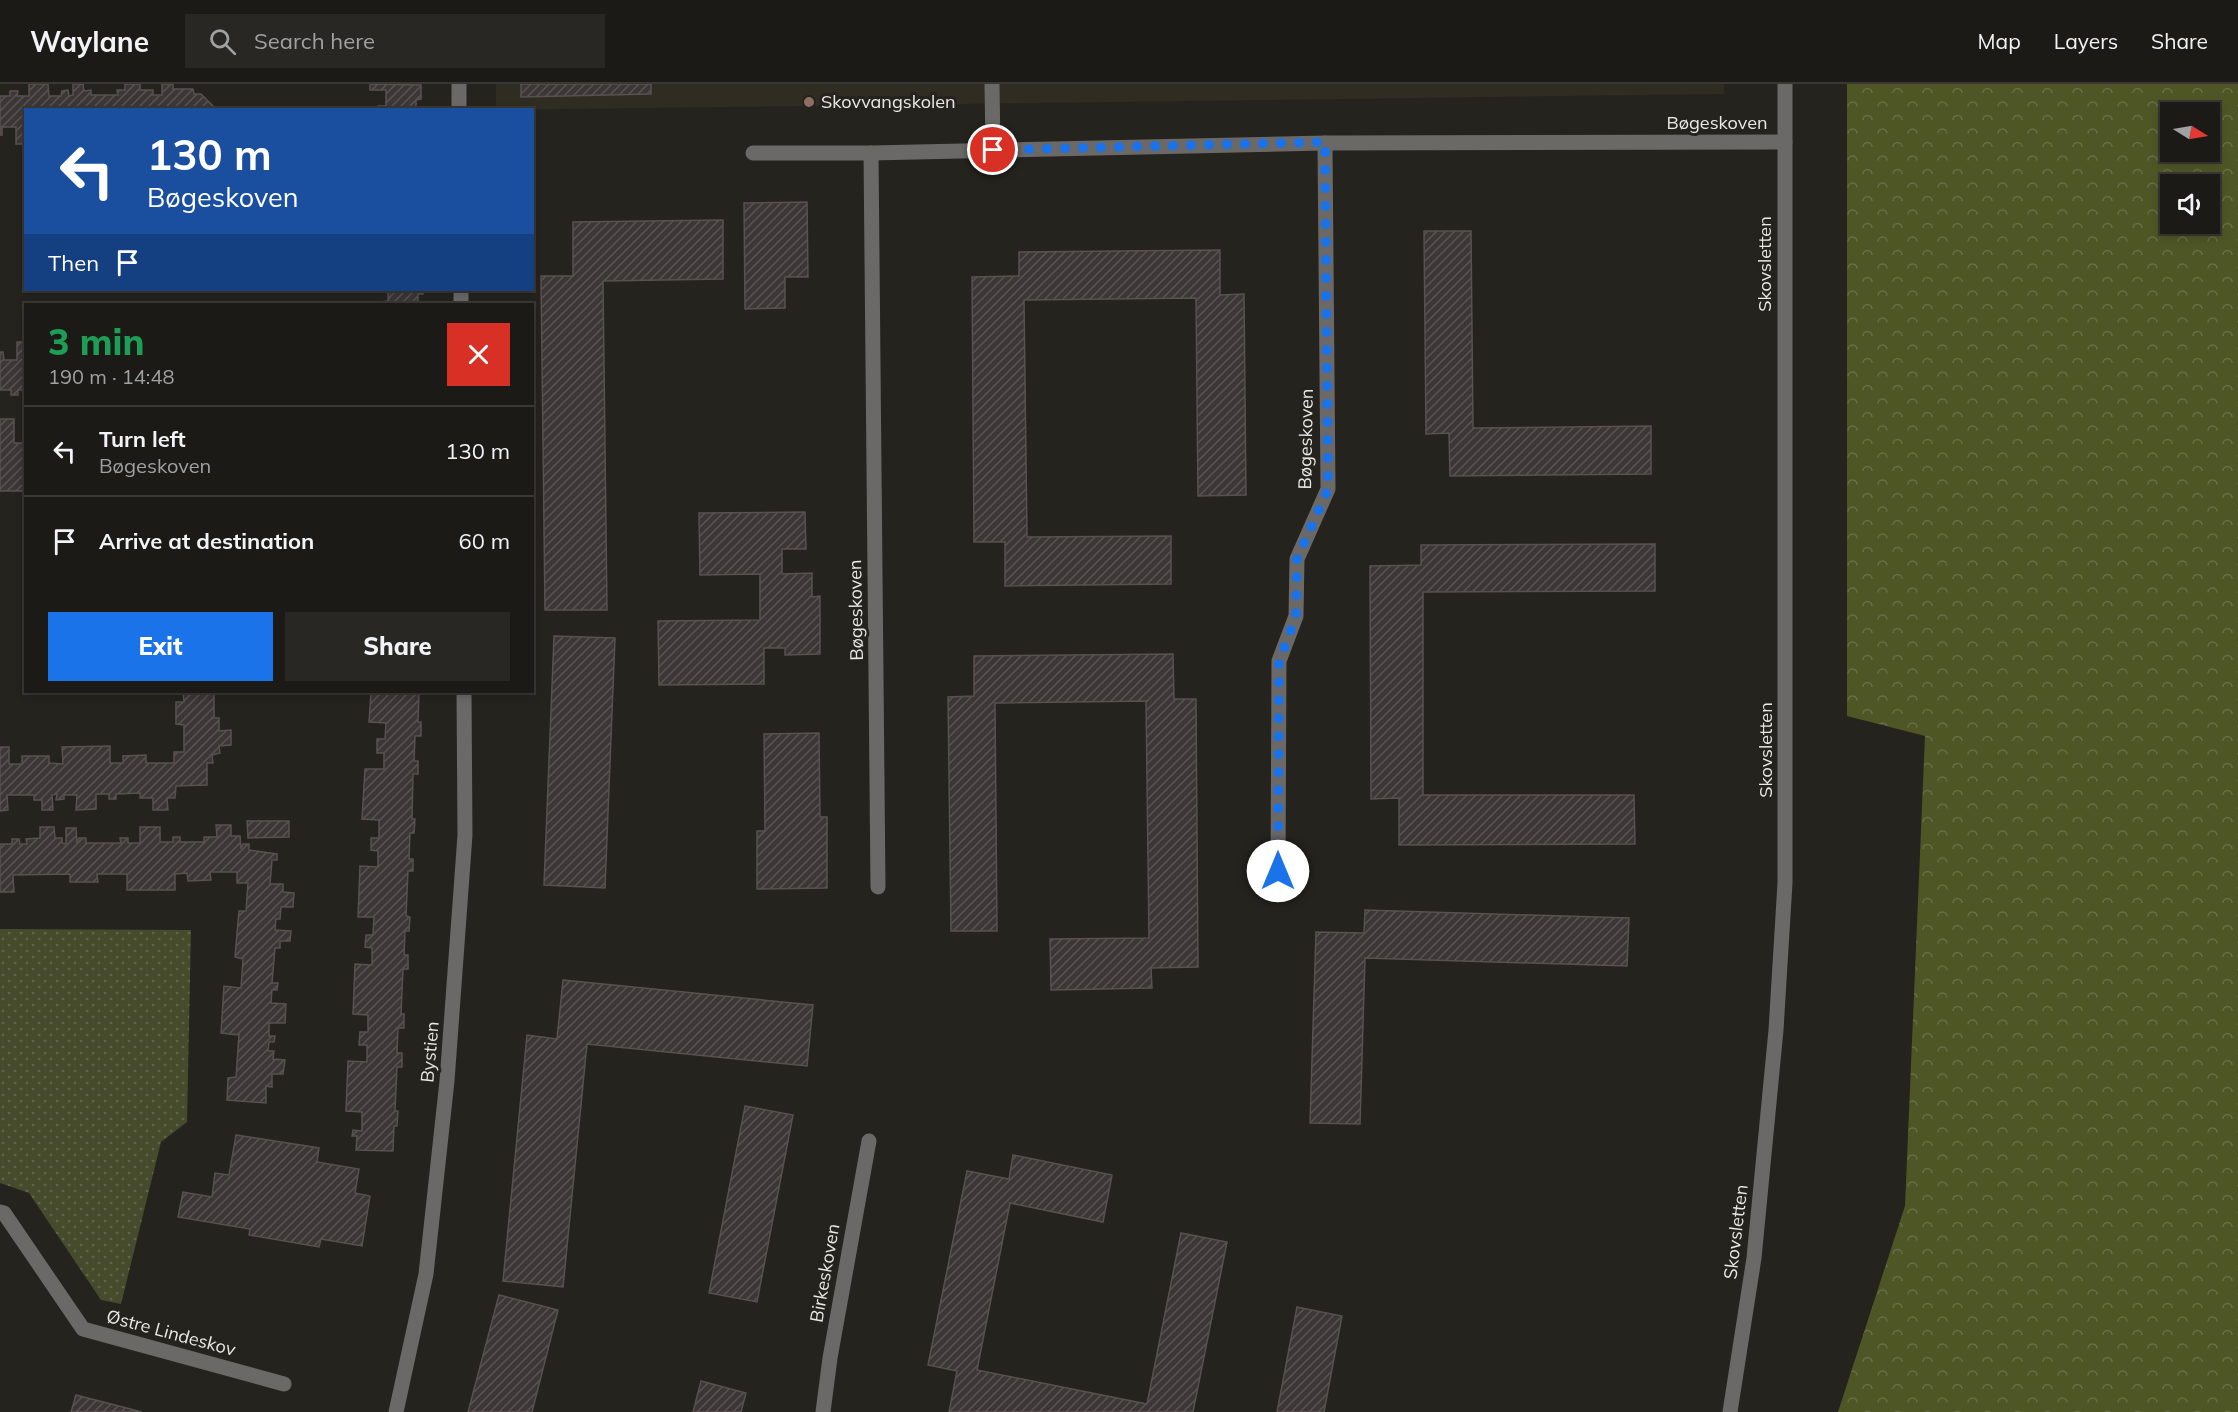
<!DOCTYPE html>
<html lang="en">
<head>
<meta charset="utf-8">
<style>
	:root { --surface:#1b1a16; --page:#282723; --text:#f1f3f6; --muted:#a0a1a1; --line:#393835; --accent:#1a73e8 }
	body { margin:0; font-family:Mulish,sans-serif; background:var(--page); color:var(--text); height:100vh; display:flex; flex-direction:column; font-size:22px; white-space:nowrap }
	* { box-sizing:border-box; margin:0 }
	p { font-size:20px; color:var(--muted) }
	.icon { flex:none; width:33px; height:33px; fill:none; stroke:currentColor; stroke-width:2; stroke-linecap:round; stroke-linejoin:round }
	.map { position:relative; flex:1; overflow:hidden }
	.drawer { position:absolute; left:24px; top:219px; width:510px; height:390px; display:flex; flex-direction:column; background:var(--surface); border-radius:0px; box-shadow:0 3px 9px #0003,0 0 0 2px var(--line) }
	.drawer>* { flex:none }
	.hud { position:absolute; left:24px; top:24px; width:510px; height:183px; border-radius:0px; box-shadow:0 3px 9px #0003,0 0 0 2px var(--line); background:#1a4fa0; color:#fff; overflow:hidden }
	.needle { width:39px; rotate:101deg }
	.controls { position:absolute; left:2160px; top:18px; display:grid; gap:12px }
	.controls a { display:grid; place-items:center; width:60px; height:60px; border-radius:0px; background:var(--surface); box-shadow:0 3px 9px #0003,0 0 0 2px var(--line); font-size:30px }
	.pin { position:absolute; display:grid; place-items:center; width:51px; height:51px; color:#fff; margin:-26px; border:3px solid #fff; border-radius:50%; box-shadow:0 2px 6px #0007 }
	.me { position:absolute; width:66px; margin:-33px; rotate:0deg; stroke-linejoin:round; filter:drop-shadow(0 0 4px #0008) }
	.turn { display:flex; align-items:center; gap:21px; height:126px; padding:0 24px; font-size:27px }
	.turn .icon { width:78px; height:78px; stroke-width:2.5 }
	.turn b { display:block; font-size:42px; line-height:51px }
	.then { display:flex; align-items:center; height:57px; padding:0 24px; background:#0003; gap:12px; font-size:22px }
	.round { display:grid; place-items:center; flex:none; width:63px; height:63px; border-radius:0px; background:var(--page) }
	.headline { display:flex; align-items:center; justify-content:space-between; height:102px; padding:0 24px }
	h1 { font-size:36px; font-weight:800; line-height:45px; color:#1e9e55 }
	.cta { display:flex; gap:12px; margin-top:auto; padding:12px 24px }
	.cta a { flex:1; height:69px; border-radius:0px; background:var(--accent); color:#fff; font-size:24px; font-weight:800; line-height:69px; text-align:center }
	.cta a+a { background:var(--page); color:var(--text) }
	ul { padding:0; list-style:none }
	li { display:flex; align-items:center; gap:18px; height:90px; padding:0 24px; border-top:2px solid var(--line) }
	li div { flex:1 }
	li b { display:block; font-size:22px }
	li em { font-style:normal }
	header { display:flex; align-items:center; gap:36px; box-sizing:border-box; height:84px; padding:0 30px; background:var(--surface); border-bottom:2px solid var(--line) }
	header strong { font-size:28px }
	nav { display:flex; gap:33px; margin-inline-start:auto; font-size:21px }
	.search { width:420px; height:54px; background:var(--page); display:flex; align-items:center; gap:15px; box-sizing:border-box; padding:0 21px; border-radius:0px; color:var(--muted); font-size:22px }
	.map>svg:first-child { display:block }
	.built { fill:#2f2c21 }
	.grass { fill:url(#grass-dots) }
	.forest { fill:url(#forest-crowns); fill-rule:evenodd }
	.building { fill:url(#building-hatch); stroke:#585150; stroke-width:1.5 }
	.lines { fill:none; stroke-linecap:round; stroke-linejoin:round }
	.minor { stroke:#6b6868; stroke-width:15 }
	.route { stroke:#1a73e8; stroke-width:10; stroke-dasharray:0 18 }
	.education-dot { fill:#8d6e63; stroke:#24231e; stroke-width:2 }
	.labels { text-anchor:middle; stroke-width:6; stroke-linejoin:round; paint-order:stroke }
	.poi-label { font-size:18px; fill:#eae9e6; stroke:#24231e; text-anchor:start }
	.street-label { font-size:18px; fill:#eae9e6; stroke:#24231e }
</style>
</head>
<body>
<header>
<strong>Waylane</strong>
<div class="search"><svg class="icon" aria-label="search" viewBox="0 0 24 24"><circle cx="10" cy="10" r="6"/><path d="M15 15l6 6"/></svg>Search here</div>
<nav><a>Map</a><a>Layers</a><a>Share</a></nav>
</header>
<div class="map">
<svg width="2238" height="1328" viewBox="0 0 2238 1328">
	<defs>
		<pattern id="grass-dots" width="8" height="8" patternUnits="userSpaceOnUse" patternTransform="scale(1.5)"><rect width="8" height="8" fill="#464b2c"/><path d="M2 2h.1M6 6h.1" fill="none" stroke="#61654b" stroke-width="1.8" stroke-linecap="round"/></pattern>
		<pattern id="forest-crowns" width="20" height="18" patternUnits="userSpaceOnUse" patternTransform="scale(1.5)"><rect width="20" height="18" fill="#4e5626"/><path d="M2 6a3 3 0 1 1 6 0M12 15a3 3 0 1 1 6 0" fill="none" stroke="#686e46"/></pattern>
		<pattern id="building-hatch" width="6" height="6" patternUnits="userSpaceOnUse" patternTransform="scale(1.5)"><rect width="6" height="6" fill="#3d3636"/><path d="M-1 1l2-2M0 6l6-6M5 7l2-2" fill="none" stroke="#595353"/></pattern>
	</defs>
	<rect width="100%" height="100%" fill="#24231e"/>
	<!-- built -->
	<polygon class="built" points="496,0 1724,0 1724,10 496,26"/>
	<!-- grass -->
	<polygon class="grass" points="0,845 191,846 187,1038 161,1058 121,1220 101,1216 29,1109 0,1099"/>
	<!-- forest -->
	<path class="forest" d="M1847,0H2238V1328H1838L1905,1122L1925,652L1847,632ZM2170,28H2210V68H2170ZM2170,100H2210V140H2170Z"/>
	<!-- building -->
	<g class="building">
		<polygon points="29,0 48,0 49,12 61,12 62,7 68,6 69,12 73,11 73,0 83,0 84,7 91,6 91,11 118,11 117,6 125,6 125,0 140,0 140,6 153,6 153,11 162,11 162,0 173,0 173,5 193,5 194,10 201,10 217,26 26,26 26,60 16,60 16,43 2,43 2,51 0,51 0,12 10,12 10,7 18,7 17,12 29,12"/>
		<polygon points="370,0 421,1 421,15 416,16 416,26 378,26 378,22 386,22 386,6 370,6"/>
		<polygon points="521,0 651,0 651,10 521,13"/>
		<polygon points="807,118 808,193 785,193 785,224 745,225 744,119"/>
		<polygon points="723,136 723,195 603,197 607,526 545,526 541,192 573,192 573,138"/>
		<polygon points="1424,147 1471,147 1473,344 1651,342 1651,390 1450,392 1449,349 1426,350"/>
		<polygon points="1220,166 1220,211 1244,210 1246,411 1198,412 1196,214 1024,216 1027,453 1171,452 1171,500 1005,502 1005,458 974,458 972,193 1019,192 1019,168"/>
		<polygon points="388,206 423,206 423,210 418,210 418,220 381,220 381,218 388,217"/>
		<polygon points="17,258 26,258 26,306 18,306 18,311 11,311 11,306 0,306 0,268 3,268 4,276 17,276"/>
		<polygon points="0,335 14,335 14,359 26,359 26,407 0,407"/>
		<polygon points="805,428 806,465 782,465 782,490 812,489 812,513 820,512 820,570 785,571 785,564 764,564 764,600 659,601 658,537 760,536 760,490 700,491 699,429"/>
		<polygon points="1655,460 1655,507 1423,508 1423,711 1634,711 1635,760 1399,761 1399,714 1371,715 1370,482 1421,481 1421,461"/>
		<polygon points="554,552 615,554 605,804 544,801"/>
		<polygon points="1173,570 1174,615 1196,615 1198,883 1151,884 1152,904 1051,906 1050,855 1149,854 1146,617 995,619 997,847 951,847 948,613 974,612 974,572"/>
		<polygon points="183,608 219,608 219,610 214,610 214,634 219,634 219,647 231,646 231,661 219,662 220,669 212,671 213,679 207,679 207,701 176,702 175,714 167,714 168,726 153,726 153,714 140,714 140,709 116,710 116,715 109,715 109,710 96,710 96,725 76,726 77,711 64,711 64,715 56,716 57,710 52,711 53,726 42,726 42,716 34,716 34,711 7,711 8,726 0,727 0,663 9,663 9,680 22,680 22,672 49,672 49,679 63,680 62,663 110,662 110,679 123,679 123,672 146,671 146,679 174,679 174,668 184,668 184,641 176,640 176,618 184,618"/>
		<polygon points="371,608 419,608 418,638 421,638 421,652 415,652 414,677 418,677 418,690 413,690 412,735 415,735 414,749 410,749 409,775 413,775 413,787 408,787 406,832 410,833 409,847 405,847 404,871 408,871 408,885 403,885 401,930 404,930 404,944 398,944 397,969 402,969 402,983 397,983 395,1027 398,1027 397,1042 394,1042 393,1067 356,1066 357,1052 352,1052 353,1046 362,1047 362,1028 346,1027 348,977 367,978 367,961 359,961 360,948 368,948 368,931 353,930 355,880 372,881 372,864 365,863 366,851 373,851 374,833 358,833 360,782 378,783 378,767 371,766 371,754 379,754 379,736 362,735 365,685 384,685 384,669 377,669 377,655 385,655 386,639 369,638"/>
		<polygon points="819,649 820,733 827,733 827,804 757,805 757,747 765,747 764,650"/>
		<polygon points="247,737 289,737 289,753 248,754"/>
		<polygon points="216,741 231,741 231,752 240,752 241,765 243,760 249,760 249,766 277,770 277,776 272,776 270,800 283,800 283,808 294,809 293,823 281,823 280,835 276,835 275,846 291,847 290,857 280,857 280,864 275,864 272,899 278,899 277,906 272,906 271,919 286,920 285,939 269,939 269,952 275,952 274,958 269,958 268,967 274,967 273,975 285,976 283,990 272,990 272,1003 266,1002 266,1019 227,1016 228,994 236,993 239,951 221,949 224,902 241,904 243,875 235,873 239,827 246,827 248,799 237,799 237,788 210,788 211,796 188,797 187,789 175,790 175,806 127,806 127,790 97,790 98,798 70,798 70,790 13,791 14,808 0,808 0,760 12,760 12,755 19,755 20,760 27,760 26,755 40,754 40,743 54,743 55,754 62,754 62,759 66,760 66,744 76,744 77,759 79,754 86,754 86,759 121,759 120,754 128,754 128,759 140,759 140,743 160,743 160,758 173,758 173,753 180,753 180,758 204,758 204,753 217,753"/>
		<polygon points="1365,826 1629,834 1627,882 1365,874 1360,1040 1310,1039 1316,848 1364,849"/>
		<polygon points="563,896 813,921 807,982 587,960 563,1203 503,1197 527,951 557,955"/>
		<polygon points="745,1022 793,1031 757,1218 709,1209"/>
		<polygon points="236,1051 319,1064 317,1078 359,1085 355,1109 370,1112 362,1162 321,1155 319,1163 249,1151 250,1145 178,1133 183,1108 212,1113 215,1089 229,1091"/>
		<polygon points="1013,1071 1112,1091 1103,1138 1010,1119 977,1286 1147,1320 1181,1149 1227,1158 1193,1328 949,1328 957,1287 928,1281 967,1087 1009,1095"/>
		<polygon points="499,1211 558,1226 532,1328 468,1328"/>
		<polygon points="1297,1223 1342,1232 1324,1328 1277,1328"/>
		<polygon points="701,1297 746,1309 741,1328 693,1328"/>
		<polygon points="76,1311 142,1328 71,1328"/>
	</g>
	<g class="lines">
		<!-- minor -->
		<g class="minor">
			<polyline points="459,0 459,26"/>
			<polyline points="992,0 993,66"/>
			<polyline points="753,69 871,69 1325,59 1785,58"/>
			<polyline points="871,69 878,803"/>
			<polyline points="461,206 461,220"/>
			<polyline points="1278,787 1279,577 1296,532 1297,475 1328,405 1325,59"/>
			<polyline points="0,1128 4,1129 83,1245 284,1300"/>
			<polyline points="396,1328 426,1190 447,997 465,751 464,608"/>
			<polyline points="823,1328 830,1274 869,1057"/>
			<polyline points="1730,1328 1754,1174 1776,946 1785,799 1785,0"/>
		</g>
	</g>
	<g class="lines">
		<!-- route -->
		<polyline class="route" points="993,66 1325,58 1328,405 1297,475 1296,532 1279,578 1278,787"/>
	</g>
	<!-- markers -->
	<circle class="education-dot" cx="809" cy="18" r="6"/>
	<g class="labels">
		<!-- poi labels -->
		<g class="poi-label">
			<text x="821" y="24">Skovvangskolen</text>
		</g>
		<!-- street labels -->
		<g class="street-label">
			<text x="1717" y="45">Bøgeskoven</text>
			<text transform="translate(1765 180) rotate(-90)" y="6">Skovsletten</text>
			<text transform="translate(1306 355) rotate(-89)" y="6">Bøgeskoven</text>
			<text transform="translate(856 526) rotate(-91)" y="6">Bøgeskoven</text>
			<text transform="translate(1766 666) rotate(-90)" y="6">Skovsletten</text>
			<text transform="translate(430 968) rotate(-85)" y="6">Bystien</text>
			<text transform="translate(1736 1148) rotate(-83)" y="6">Skovsletten</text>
			<text transform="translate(825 1189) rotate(-80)" y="6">Birkeskoven</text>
			<text transform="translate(171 1249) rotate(15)" y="6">Østre Lindeskov</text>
		</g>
	</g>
</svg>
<div class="controls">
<a><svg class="needle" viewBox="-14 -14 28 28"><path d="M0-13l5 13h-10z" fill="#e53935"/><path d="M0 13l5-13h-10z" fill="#a0a1a1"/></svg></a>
<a><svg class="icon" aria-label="sound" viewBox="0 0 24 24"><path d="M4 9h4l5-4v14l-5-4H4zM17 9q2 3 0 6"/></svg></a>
</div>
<div class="pin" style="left:993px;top:66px;background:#d93025"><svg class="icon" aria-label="arrive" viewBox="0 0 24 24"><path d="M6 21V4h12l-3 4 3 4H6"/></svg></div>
<svg class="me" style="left:1278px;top:787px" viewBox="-20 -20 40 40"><circle r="19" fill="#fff"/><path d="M0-13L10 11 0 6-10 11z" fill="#1a73e8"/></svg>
<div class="hud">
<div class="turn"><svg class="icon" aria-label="left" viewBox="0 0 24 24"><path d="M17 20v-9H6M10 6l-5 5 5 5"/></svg><div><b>130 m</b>Bøgeskoven</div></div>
<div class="then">Then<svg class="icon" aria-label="arrive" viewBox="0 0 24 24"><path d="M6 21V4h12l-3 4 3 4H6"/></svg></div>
</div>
<section class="drawer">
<div class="headline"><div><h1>3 min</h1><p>190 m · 14:48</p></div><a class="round" style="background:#d93025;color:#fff"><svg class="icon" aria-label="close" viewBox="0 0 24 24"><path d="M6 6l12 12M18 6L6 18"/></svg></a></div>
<ul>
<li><svg class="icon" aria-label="left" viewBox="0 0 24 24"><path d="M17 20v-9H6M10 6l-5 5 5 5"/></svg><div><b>Turn left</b><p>Bøgeskoven</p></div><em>130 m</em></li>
<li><svg class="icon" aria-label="arrive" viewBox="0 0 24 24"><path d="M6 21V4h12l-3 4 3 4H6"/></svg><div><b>Arrive at destination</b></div><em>60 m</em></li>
</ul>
<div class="cta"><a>Exit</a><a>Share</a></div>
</section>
</div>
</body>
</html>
